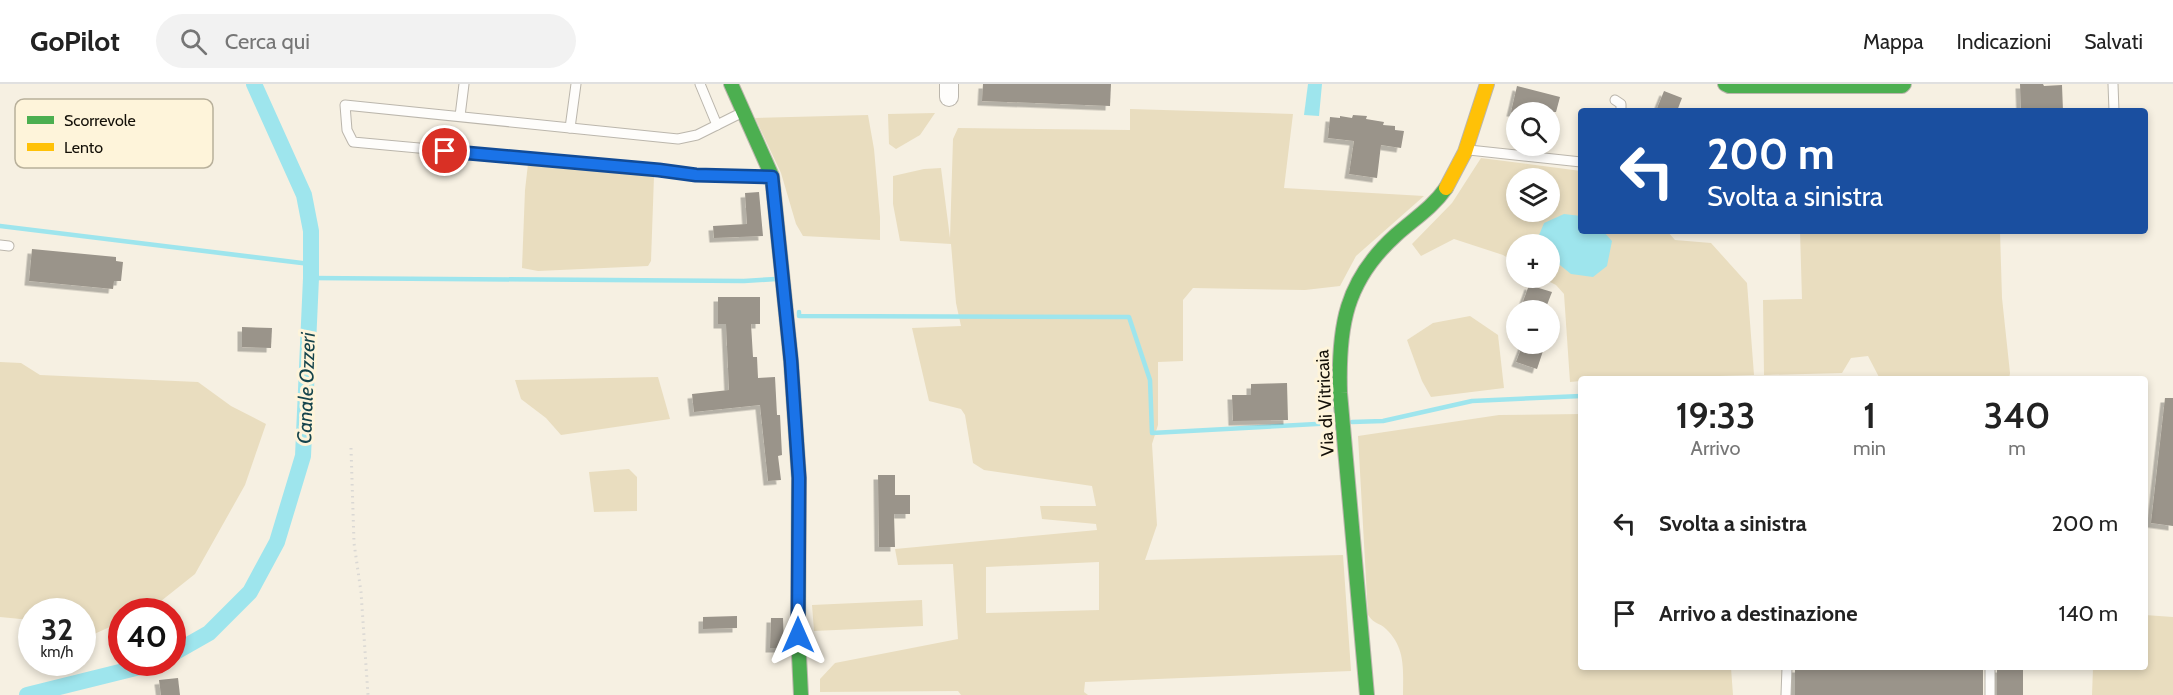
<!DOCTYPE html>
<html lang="it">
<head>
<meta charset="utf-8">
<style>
	:root { --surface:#fff; --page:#f2f2f2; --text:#222; --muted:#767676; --line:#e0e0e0 }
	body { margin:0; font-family:Cabin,sans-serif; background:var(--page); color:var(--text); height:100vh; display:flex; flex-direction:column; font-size:22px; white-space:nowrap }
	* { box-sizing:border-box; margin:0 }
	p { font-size:20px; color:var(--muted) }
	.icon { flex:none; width:33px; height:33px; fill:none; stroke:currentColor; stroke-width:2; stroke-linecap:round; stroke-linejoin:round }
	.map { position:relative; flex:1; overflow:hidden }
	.drawer { position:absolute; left:1578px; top:292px; width:570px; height:294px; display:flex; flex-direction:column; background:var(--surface); border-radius:6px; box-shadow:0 3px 9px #0003 }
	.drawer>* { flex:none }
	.banner { position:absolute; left:1578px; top:24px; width:570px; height:126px; border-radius:6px; box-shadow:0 3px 9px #0003; background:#1a4fa0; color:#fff; overflow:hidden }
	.fabs { position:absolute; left:1506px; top:18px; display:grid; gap:12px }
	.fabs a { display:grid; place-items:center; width:54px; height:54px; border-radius:50%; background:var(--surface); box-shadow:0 3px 9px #0003; font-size:30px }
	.speed { position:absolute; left:18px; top:514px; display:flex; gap:12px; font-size:30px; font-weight:700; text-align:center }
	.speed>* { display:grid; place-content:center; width:78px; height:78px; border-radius:50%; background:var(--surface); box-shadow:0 3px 9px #0003; line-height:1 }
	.speed small { font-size:15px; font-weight:400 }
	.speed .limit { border:9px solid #d22; background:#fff; color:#111 }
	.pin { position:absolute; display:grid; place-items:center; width:51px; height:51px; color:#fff; margin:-26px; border:3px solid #fff; border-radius:50%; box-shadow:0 2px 6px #0007 }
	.me { position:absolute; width:66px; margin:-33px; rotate:0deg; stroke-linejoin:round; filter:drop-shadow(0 0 4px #0008) }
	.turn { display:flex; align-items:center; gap:21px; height:126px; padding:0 30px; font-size:27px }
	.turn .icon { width:78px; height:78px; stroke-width:2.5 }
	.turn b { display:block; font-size:42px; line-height:51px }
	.eta { display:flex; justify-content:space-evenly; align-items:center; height:102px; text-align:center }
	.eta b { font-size:36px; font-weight:600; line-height:42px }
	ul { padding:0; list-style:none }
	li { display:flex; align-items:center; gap:18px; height:90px; padding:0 30px }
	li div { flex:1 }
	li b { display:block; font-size:22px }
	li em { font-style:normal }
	header { display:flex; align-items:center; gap:36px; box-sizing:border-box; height:84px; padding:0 30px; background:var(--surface); border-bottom:2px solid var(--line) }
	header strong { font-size:28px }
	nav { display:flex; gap:33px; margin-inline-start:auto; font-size:21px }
	.search { width:420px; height:54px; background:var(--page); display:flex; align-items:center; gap:15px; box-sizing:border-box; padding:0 21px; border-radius:33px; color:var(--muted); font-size:22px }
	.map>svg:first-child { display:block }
	.green { fill:#e9ddbf; fill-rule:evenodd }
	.water { fill:#9ee5ed }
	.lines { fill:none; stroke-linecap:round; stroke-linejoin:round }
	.stream { stroke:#9ee5ed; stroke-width:4.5 }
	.canal { stroke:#9ee5ed; stroke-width:16 }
	.building { fill:#9a948a; filter:url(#shadow) }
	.lane-casing { stroke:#bbb6ac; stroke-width:11 }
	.street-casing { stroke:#bbb6ac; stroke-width:20 }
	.fast-casing { stroke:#bbb6ac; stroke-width:16 }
	.slow-casing { stroke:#bbb6ac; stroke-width:16 }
	.path { stroke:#dad8d4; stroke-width:3; stroke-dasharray:1.5 4.5; stroke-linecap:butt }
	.lane { stroke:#fefdfb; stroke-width:9 }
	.street { stroke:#fefdfb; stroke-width:18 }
	.fast { stroke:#4caf50; stroke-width:14 }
	.slow { stroke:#ffc107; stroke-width:14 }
	.route-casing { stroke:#114b97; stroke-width:15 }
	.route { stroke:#1a73e8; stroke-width:10 }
	.labels { text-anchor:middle; stroke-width:6; stroke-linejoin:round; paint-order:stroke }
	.street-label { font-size:18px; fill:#141008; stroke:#fef4da }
	.water-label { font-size:20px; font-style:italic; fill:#15444c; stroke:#fef4da }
	.key { fill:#fef4da; stroke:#b8b09b; stroke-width:1.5 }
	.key-label { font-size:16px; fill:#141008 }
</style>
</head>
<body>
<header>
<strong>GoPilot</strong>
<div class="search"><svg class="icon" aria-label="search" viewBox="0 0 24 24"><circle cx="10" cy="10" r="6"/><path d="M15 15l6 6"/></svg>Cerca qui</div>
<nav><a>Mappa</a><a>Indicazioni</a><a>Salvati</a></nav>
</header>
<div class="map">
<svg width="2173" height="611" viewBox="0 0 2173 611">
	<defs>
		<filter id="shadow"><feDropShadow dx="-4.5" dy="4.5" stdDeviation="0" flood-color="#0004"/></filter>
	</defs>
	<rect width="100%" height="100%" fill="#f6f0e2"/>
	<!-- green -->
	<g class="green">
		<path d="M1130,25L1293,30L1284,104L1424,112L1356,172L1340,202L1305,206L1193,204L1183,216V277L1158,278V341L1152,360L1157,441L1145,476L1343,471L1351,587L1085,598L1084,608L1088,611H961L958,607L820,608V595L835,579L958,555L953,480L898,481L895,465L1097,446L1096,440L1042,435L1040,422H1096L1092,402L984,386L973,379L965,331L961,325L929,317L912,244L961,242L956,219L951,160L900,157L893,120V92L924,85L941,84L950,154L953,55L958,44L1130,46ZM1099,478V526L986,529V483Z"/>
		<polygon points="935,29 920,51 896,65 889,60 888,30"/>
		<polygon points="868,31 874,65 880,133 880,156 803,152 796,140 781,89 755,34"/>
		<path d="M1481,74L1581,87V147H1667L1675,156L1711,159L1747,199L1754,291L1581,296V297L1570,298L1564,210L1556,201L1542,194H1550V160H1516V179L1503,171L1454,155L1421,172L1412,160L1452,119ZM1516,94H1550V128H1516Z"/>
		<polygon points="528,80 654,92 651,177 648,182 538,187 522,184 525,106"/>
		<polygon points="1800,147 2000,147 2002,214 2010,289 2009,295 1880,295 1868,272 1851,274 1842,289 1764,291 1763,216 1802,215"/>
		<polygon points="1470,232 1498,251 1504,304 1431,313 1422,297 1407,256 1433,239"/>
		<polygon points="0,278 21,279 40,291 198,298 231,322 266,340 245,401 195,490 151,525 144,528 122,528 121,538 83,555 82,528 32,528 31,536 0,533"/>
		<polygon points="658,293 670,335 561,351 546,334 521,315 515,296"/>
		<path d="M1581,330V584H1731L1733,611H1403C1403,586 1406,564 1386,545C1379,538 1375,541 1368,531L1358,352L1499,331Z"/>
		<polygon points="629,385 637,393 637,427 594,428 589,388"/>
		<polygon points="922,516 923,542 814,547 812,521"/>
		<polygon points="2145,531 2173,533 2173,611 2092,611 2093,584 2145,584"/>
	</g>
	<!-- water -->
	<g class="water">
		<polygon points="1308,0 1322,0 1319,32 1304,31"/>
		<polygon points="1564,130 1581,132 1581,147 1603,147 1612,157 1607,182 1593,193 1571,190 1550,173 1550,160 1540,160 1537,156 1544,139"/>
	</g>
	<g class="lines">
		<!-- stream -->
		<g class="stream">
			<polyline points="0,142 310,180"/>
			<polyline points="311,194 744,197 776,195"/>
			<polyline points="799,228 799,232 1129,233 1150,296 1152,349 1335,339"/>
			<polyline points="1352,338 1383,337 1472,317 1581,312"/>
		</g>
		<!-- canal -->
		<g class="canal">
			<polyline points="172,570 209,549 250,508 277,458 303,372 311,194 311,147 304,111 254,0"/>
			<polyline points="27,611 156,579"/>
		</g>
	</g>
	<!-- building -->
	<g class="building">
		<polygon points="983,0 1111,0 1110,22 982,17"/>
		<polygon points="2020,0 2043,0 2044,2 2062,1 2063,27 2021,27"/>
		<polygon points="1517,2 1560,13 1556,28 1511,28"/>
		<polygon points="1664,7 1682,14 1677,27 1656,27"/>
		<polygon points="1353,31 1367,32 1366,35 1384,38 1383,41 1395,42 1395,46 1404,47 1401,64 1381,61 1377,94 1349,90 1354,57 1328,54 1330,33 1340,34 1340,32 1352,34"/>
		<polygon points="759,108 763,152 714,154 713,142 747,140 745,109"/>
		<polygon points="32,165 116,173 116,177 123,178 121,197 114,197 113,205 29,197"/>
		<polygon points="1529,201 1552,208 1545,226 1520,226"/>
		<polygon points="718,213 760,213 760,240 751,240 753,273 757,273 758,294 775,293 777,331 780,331 782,371 778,372 781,396 768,397 760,321 694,328 692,310 729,306 726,240 718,240"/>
		<polygon points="242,243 272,244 271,264 242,263"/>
		<polygon points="1523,260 1530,260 1544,264 1537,285 1516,278"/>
		<polygon points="1287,299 1288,336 1233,337 1232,311 1251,311 1251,300"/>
		<polygon points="2165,314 2173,314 2173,442 2151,439"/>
		<polygon points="878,391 895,391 895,411 910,411 910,430 894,430 895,463 879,463"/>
		<polygon points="737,532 737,544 703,545 703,533"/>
		<polygon points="771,534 783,534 784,564 770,564"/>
		<rect x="1795" y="584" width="188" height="27"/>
		<rect x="1997" y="584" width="26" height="27"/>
		<polygon points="178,594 180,611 161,611 159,596"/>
	</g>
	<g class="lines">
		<!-- lane casing -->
		<g class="lane-casing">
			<g id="lane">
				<polyline points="700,0 717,41"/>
				<polyline points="2113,0 2114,27"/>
				<polyline points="1615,16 1621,20 1621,27"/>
				<polyline points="741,29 697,51 678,55 345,21 347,46 353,58 659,86 696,91 769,92"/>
				<polyline points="460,32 464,0"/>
				<polyline points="570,44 576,0"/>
				<polyline points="1469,66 1581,78"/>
				<polyline points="0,161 9,162"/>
				<polyline points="1786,611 1787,584"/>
				<polyline points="1990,611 1990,584"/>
			</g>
		</g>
		<!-- street casing -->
		<g class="street-casing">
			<polyline id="street" points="949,13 949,0"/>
		</g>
		<!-- fast casing -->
		<g class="fast-casing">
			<g id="fast">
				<polyline points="731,0 772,92 791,277 799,394 798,551 801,611"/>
				<polyline points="1725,0 1729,2 1902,2 1904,0"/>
				<path d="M1367,611L1340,309C1338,243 1345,197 1396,151C1414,135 1433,123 1446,104"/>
			</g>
		</g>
		<!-- slow casing -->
		<g class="slow-casing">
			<polyline id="slow" points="1446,104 1465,68 1487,0"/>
		</g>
		<!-- path -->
		<polyline class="path" points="351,364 354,459 361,508 368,611"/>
		<!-- lane -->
		<use href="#lane" class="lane"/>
		<!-- street -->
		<use href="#street" class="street"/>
		<!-- fast -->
		<use href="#fast" class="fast"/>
		<!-- slow -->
		<use href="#slow" class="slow"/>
	</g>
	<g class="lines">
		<!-- route casing -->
		<g class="route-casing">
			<polyline id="route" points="445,67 659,86 696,91 772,93 791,277 799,394 798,551"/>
		</g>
		<!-- route -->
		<use href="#route" class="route"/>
	</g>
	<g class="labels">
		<!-- street labels -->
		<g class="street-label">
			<text transform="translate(1325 319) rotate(-93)" y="6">Via di Vitricaia</text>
		</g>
		<!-- water labels -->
		<g class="water-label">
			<text transform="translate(306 304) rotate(-88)" y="7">Canale Ozzeri</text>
		</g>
	</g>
	<!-- legend -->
	<rect x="15" y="15" width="198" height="69" rx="9" class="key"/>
	<rect x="27" y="32" width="27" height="8" fill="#4caf50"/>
	<rect x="27" y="59" width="27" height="8" fill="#ffc107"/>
	<g class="key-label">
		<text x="64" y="42">Scorrevole</text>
		<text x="64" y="69">Lento</text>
	</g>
</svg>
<div class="fabs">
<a><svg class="icon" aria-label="search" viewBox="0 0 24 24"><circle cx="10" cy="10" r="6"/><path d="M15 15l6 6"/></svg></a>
<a><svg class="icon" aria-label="layers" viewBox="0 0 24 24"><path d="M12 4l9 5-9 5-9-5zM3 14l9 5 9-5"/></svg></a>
<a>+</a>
<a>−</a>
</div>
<div class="speed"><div>32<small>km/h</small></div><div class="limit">40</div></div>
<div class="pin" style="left:445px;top:67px;background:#d93025"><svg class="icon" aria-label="arrive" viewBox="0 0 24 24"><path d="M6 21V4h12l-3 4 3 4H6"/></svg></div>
<svg class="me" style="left:798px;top:551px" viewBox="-20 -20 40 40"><path d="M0-17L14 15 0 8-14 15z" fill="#1a73e8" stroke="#fff" stroke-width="4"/></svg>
<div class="banner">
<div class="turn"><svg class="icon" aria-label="left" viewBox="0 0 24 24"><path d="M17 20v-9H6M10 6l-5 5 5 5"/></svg><div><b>200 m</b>Svolta a sinistra</div></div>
</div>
<section class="drawer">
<div class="eta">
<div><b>19:33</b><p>Arrivo</p></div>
<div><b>1</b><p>min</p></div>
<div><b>340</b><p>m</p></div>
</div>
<ul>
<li><svg class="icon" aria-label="left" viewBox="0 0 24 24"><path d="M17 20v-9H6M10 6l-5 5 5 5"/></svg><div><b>Svolta a sinistra</b></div><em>200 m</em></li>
<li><svg class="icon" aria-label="arrive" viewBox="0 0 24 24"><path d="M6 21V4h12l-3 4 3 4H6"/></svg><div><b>Arrivo a destinazione</b></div><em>140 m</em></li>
</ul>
</section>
</div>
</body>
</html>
